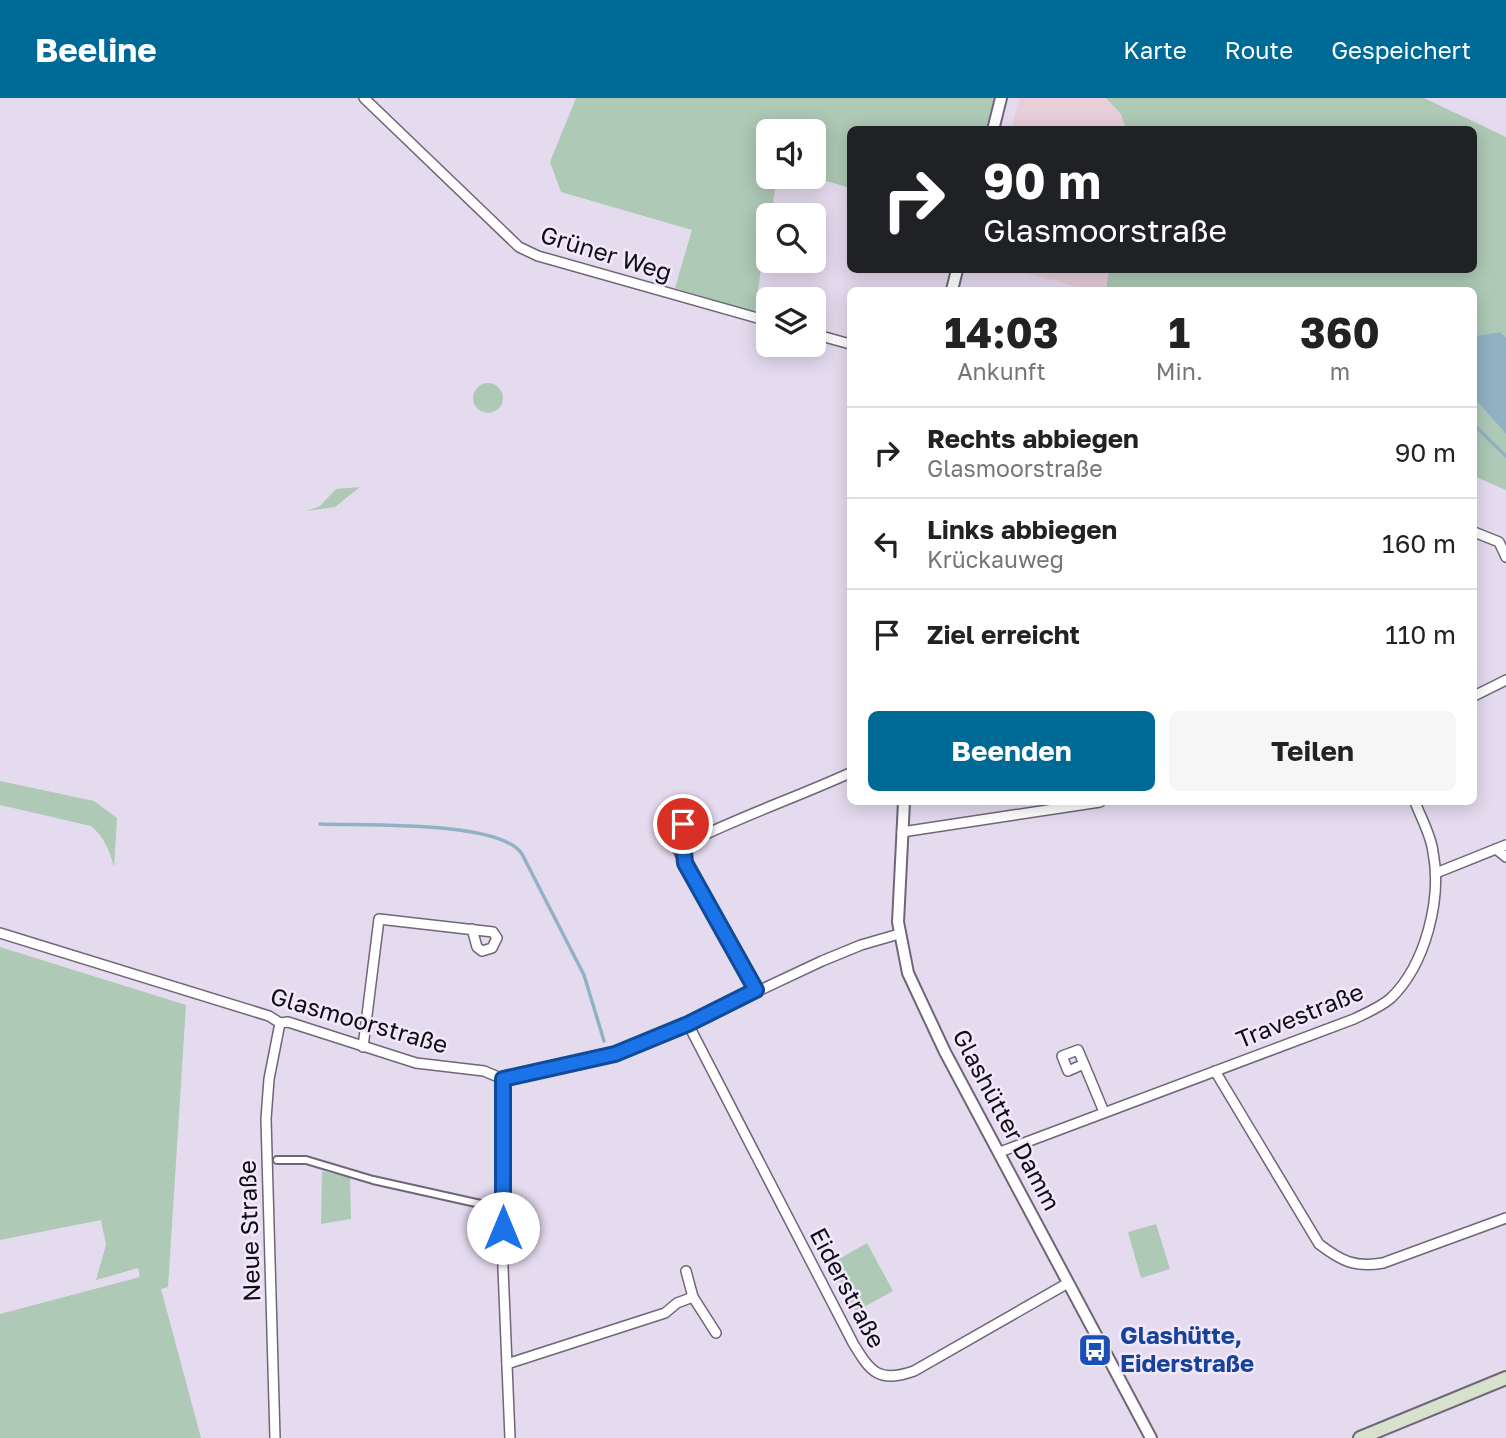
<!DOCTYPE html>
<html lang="de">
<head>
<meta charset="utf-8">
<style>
	:root { --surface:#fff; --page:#f6f6f6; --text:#222; --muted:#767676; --line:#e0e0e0; --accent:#006a97 }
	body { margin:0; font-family:"Golos Text",sans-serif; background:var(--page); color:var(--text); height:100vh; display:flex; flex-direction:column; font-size:26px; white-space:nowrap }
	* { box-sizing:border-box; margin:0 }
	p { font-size:23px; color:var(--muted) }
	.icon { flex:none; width:38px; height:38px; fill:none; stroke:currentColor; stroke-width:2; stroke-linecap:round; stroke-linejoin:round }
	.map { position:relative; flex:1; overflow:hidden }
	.details { position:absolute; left:847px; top:189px; width:630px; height:518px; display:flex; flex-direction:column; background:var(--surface); border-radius:10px; box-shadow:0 4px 18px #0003 }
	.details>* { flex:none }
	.guide { position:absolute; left:847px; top:28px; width:630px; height:147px; border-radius:10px; box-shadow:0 4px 18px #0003; background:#202124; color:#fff; overflow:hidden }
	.tools { position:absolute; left:756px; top:21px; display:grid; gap:14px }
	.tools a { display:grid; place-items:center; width:70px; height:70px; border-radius:10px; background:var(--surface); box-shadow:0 4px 18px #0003; font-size:35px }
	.pin { position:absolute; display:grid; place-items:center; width:60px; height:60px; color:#fff; margin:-30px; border:4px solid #fff; border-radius:50%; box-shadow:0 2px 7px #0007 }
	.me { position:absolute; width:77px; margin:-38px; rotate:0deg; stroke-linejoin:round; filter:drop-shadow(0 0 5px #0008) }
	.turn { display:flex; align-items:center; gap:24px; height:147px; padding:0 21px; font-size:32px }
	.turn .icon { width:91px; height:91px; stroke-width:2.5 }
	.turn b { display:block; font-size:49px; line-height:60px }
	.eta { display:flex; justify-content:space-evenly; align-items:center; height:119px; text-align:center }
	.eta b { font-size:42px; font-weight:700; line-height:49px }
	.cta { display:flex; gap:14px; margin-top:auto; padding:14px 21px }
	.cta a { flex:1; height:80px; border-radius:10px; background:var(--accent); color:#fff; font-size:28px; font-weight:700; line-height:80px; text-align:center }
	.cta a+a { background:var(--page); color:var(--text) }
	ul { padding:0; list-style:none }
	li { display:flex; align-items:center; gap:21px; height:91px; padding:0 21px; border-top:2px solid var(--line) }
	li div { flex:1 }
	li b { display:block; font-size:26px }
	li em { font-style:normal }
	header { display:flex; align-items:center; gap:42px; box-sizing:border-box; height:98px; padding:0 35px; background:var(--accent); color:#fff }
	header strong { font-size:33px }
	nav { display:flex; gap:38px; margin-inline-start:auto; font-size:24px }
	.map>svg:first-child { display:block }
	.commercial { fill:#e7ced8 }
	.green { fill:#aec9b6 }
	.water { fill:#91b2c4 }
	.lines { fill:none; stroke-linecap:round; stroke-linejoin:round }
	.stream { stroke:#91b2c4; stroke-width:3.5 }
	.pedestrian-casing { stroke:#6f6677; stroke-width:10 }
	.minor-casing { stroke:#6f6677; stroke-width:12 }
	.tertiary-casing { stroke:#6f6677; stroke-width:14 }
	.secondary-casing { stroke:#6f6677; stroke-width:16 }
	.pedestrian { stroke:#fff; stroke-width:6 }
	.minor { stroke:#fff; stroke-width:9 }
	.tertiary { stroke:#fff; stroke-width:10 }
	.secondary { stroke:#d7e2cd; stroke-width:12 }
	.route-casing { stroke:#114b97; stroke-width:18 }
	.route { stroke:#1a73e8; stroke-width:12 }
	.labels { text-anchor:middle; stroke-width:5; stroke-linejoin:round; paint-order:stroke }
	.street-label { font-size:24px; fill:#0f0c12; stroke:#f2e8fc }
	.transit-label { font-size:24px; font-weight:bold; fill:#164399; stroke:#f2e8fc; text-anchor:start }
</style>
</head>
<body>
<header>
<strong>Beeline</strong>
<nav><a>Karte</a><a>Route</a><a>Gespeichert</a></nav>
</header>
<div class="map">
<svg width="1506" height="1340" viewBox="0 0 1506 1340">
	<rect width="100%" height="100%" fill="#e5dbef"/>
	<!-- commercial -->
	<g class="commercial">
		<polygon points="1019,0 1106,0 1121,16 1126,31 1011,32"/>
		<polygon points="1014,172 1109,172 1106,192 1089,192"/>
	</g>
	<!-- green -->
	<g class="green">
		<polygon points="576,0 994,0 986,31 850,32 850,90 813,79 814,33 768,33 768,79 777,79 771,117 768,117 755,215 675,190 692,132 561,94 550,64"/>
		<polygon points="1106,0 1424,0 1506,39 1506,239 1500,234 1474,238 1474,192 1106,192 1109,172 1474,172 1474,32 1126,31 1121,16"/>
		<circle cx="488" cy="300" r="15"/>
		<polygon points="1474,300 1506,336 1506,392 1474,378"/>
		<polygon points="360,389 335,409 307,413 320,408 336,391"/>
		<path d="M0,683L94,703L117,720L114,769C109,752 105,740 91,728L0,707Z"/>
		<polygon points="0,849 186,907 168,1189 161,1191 201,1340 0,1340 0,1216 140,1179 138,1170 96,1182 106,1147 101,1122 0,1142"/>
		<polygon points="322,1073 350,1080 351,1121 321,1126"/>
		<polygon points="1156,1126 1170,1171 1141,1180 1128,1134"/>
		<polygon points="867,1145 893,1193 855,1214 830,1166"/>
	</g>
	<!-- water -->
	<polygon class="water" points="1500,234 1506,239 1506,336 1474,300 1474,238"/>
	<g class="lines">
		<!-- stream -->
		<g class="stream">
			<polyline points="1474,327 1506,358"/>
			<path d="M320,726C361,728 500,722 522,756L584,877L604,943"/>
		</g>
		<!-- pedestrian casing -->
		<g class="pedestrian-casing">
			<polyline id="pedestrian" points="277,1062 306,1062 373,1082 503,1111"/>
		</g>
		<!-- minor casing -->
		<g class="minor-casing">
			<g id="minor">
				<polyline points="364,0 519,149 538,158 768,223"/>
				<polyline points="814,236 850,246"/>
				<polyline points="1474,434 1499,444 1506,459"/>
				<polyline points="1474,598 1506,582"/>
				<polyline points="902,734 1100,704"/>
				<path d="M689,744C742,718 797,699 850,675"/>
				<polyline points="1496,751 1506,759"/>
				<path d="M685,765C678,751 665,735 679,725C697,734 684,749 685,765L756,892"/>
				<polyline points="1436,775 1506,747"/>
				<polyline points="0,835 269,918 280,925 288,924 416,965 484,973 503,981 615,956 688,926 822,863 861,847 899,836"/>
				<path d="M688,926L853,1245C871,1275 879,1285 914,1273L1068,1185"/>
				<polyline points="363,949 379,821 493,834 497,840 492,850 482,853 477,849 472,831"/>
				<polyline points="1084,966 1078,952 1062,958 1068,973 1084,966 1104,1014"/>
				<path d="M1215,973L1319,1146C1341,1163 1355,1170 1383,1165L1506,1120"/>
				<polyline points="503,981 503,1170 510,1340"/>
				<path d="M1000,1054L1354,921C1366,915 1381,909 1391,900C1426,866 1442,800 1433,754C1431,737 1421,720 1415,704"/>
				<polyline points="686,1173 693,1199 716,1235"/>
				<polyline points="507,1266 665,1215 677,1205 693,1199"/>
				<polyline points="275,1340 266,1021 269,981 280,925"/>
			</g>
		</g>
		<!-- tertiary casing -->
		<g class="tertiary-casing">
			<g id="tertiary">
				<polyline points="993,32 1001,0"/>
				<polyline points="952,192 957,172"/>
				<polyline points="904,704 898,824 908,875 945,954 1151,1340"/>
			</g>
		</g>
		<!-- secondary casing -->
		<g class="secondary-casing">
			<polyline id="secondary" points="1360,1340 1506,1280"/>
		</g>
		<!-- pedestrian -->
		<use href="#pedestrian" class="pedestrian"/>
		<!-- minor -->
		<use href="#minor" class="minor"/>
		<!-- tertiary -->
		<use href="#tertiary" class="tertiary"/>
		<!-- secondary -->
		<use href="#secondary" class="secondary"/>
	</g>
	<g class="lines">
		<!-- route casing -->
		<g class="route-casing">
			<polyline id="route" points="503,1130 503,981 615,956 688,926 756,892 685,765 684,754 689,738 683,726"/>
		</g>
		<!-- route -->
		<use href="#route" class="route"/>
	</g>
	<!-- icons -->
	<defs>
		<g id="bus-square" transform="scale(1.75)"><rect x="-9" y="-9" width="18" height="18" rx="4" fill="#1a4fb4" stroke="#f2e8fc"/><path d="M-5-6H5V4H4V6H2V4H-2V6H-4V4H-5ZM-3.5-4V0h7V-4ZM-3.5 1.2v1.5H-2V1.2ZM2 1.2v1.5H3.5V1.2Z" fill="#fff"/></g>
	</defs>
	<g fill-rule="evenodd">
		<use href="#bus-square" x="1095" y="1252"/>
	</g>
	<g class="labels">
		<!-- street labels -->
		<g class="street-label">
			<text transform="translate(606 156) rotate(17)" y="8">Grüner Weg</text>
			<text transform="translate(1300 918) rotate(-22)" y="8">Travestraße</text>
			<text transform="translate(359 923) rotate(16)" y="8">Glasmoorstraße</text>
			<text transform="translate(1006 1022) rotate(62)" y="8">Glashütter Damm</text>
			<text transform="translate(250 1133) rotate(-92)" y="8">Neue Straße</text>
			<text transform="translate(847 1190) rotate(62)" y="8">Eiderstraße</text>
		</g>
		<!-- transit labels -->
		<g class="transit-label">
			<text x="1120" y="1246">Glashütte,<tspan x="1120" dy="28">Eiderstraße</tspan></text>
		</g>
	</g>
</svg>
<div class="tools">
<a><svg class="icon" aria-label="sound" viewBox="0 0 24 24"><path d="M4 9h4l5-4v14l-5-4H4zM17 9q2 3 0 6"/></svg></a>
<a><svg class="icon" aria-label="search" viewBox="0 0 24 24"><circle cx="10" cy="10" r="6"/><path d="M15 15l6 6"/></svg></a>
<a><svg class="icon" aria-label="layers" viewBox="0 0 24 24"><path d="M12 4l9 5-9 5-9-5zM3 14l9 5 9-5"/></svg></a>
</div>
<div class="pin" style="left:683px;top:726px;background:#d93025"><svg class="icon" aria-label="arrive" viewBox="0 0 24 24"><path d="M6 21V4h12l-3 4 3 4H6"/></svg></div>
<svg class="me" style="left:503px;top:1130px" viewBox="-20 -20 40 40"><circle r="19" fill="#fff"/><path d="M0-13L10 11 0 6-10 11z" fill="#1a73e8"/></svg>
<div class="guide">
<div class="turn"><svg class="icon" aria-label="right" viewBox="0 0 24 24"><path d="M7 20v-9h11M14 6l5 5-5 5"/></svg><div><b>90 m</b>Glasmoorstraße</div></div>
</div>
<section class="details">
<div class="eta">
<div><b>14:03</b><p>Ankunft</p></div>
<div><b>1</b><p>Min.</p></div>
<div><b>360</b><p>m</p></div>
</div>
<ul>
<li><svg class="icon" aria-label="right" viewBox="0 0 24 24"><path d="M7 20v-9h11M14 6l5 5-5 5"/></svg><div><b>Rechts abbiegen</b><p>Glasmoorstraße</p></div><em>90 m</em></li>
<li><svg class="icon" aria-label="left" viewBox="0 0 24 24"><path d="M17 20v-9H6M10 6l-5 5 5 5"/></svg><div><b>Links abbiegen</b><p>Krückauweg</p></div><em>160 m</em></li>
<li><svg class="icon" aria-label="arrive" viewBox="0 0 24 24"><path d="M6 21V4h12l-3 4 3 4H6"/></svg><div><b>Ziel erreicht</b></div><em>110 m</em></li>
</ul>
<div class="cta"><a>Beenden</a><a>Teilen</a></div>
</section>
</div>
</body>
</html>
